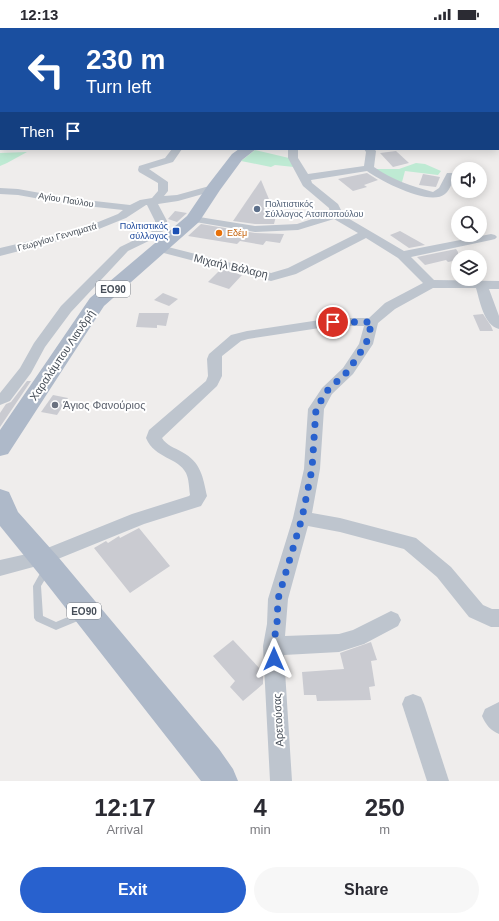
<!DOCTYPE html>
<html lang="en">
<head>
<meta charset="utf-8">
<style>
	:root { --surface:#fff; --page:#f7f7f7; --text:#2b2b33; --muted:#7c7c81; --accent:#2861ce }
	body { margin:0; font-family:Helvetica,sans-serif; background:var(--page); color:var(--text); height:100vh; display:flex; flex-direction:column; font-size:15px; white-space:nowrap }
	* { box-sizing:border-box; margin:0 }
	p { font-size:13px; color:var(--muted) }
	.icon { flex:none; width:22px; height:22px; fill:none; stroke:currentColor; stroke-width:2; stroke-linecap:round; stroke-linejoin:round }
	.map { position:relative; height:753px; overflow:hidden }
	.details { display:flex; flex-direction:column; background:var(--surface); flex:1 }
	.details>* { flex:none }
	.guide { position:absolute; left:0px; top:0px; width:499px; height:122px; box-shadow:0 2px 10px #0003; background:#1a4fa0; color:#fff; overflow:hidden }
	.buttons { position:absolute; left:451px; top:134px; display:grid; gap:8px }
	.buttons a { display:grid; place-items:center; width:36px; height:36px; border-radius:50%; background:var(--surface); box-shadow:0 2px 10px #0003; font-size:20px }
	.pin { position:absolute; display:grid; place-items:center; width:34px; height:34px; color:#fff; margin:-17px; border:2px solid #fff; border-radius:50%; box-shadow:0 1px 4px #0007 }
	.me { position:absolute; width:44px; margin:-22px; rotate:0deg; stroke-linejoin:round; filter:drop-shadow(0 0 3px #0008) }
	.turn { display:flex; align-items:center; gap:14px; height:84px; padding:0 20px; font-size:18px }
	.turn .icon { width:52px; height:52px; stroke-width:2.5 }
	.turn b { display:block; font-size:28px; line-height:34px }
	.then { display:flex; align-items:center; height:38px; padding:0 20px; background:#0003; gap:8px; font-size:15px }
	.eta { display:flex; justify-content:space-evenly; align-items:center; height:68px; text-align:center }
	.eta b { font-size:24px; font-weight:800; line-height:28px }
	.primary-button { display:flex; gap:8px; margin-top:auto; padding:8px 20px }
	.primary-button a { flex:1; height:46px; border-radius:24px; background:var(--accent); color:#fff; font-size:16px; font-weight:800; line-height:46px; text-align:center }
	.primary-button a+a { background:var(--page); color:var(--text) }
	.status { display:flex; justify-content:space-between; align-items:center; height:28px; padding:0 20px; background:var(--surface); direction:ltr }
	.status svg { height:11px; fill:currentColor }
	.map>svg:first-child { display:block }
	.green { fill:#beead3 }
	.building { fill:#cacbd1 }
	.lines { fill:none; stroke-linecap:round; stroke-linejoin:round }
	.lane { fill:#bec5ce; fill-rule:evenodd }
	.street { fill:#bec5ce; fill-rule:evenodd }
	.primary { fill:#aeb9c9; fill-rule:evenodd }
	.route { stroke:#2861ce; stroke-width:7; stroke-dasharray:0 12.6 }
	.service-dot { fill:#5c6f8a; stroke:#fff; stroke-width:1.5 }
	.transit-dot { fill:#1a4fb4; stroke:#fff; stroke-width:1.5 }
	.food-dot { fill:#e8710a; stroke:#fff; stroke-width:1.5 }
	.worship-dot { fill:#6b7280; stroke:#fff; stroke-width:1.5 }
	.labels { text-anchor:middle; stroke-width:4; stroke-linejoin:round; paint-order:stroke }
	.far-street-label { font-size:9px; fill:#464e58; stroke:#fff }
	.far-service-label { font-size:9px; fill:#4e5e75; stroke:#fff; text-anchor:start }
	.far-transit-label { font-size:9px; fill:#164399; stroke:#fff; text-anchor:end }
	.far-food-label { font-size:9px; fill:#c56008; stroke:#fff; text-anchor:start }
	.shield { fill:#fff; stroke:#7e838a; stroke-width:1 }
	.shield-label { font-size:10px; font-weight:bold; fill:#464e58 }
	.street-label { font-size:11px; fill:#464e58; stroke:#fff }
	.worship-label { font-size:11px; fill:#5b616d; stroke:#fff; text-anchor:start }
</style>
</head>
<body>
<div class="status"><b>12:13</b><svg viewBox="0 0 49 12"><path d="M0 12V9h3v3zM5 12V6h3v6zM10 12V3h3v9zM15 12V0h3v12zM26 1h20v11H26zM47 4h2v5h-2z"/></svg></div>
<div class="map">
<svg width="499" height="753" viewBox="0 0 499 753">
	<rect width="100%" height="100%" fill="#efedec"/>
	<!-- green -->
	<g class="green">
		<polygon points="255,122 289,130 294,139 275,137 271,139 241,133"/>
		<polygon points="27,124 7,135 0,138 0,125"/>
		<polygon points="416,135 425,136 441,143 438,147 405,143 402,154 393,153 375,141 399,141"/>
	</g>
	<!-- building -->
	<g class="building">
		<polygon points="396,123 409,135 393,139 380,125"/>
		<polygon points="367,145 378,152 364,157 367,159 353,163 338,151"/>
		<polygon points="423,146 440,149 436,159 419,157"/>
		<polygon points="261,152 276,188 274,196 255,196 233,193"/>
		<polygon points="175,183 187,185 177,194 168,191"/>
		<polygon points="201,196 255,205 284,206 280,215 266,213 263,217 240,213 237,216 188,208"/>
		<polygon points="400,203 425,217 409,220 390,207"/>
		<polygon points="456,221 458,224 458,232 448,234 446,232 425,237 417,229"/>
		<polygon points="221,241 242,247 229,261 208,254"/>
		<polygon points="163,265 178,271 169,278 154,272"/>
		<polygon points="139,285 169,285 166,298 157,297 157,300 136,299"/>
		<polygon points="483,286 491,298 493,303 480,303 473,287"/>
		<polygon points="27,353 31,353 0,399 0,385 6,376 11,374"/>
		<polygon points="53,367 68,370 57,387 41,384"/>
		<polygon points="139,500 170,538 130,565 94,520 106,513 108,515 119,508 120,510"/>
		<polygon points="233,612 263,644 263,656 243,673 230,659 235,653 213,628"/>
		<polygon points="371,614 377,632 371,633 375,658 369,659 371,672 317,673 316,667 304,667 302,644 344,641 340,625"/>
	</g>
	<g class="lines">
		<!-- lane -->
		<g class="lane">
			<rect x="498" y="93" width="1" height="2"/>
			<rect x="498" y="115" width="1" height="2"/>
			<polygon points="46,539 49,540 50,543 41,558 43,588 56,594 82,583 85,584 87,587 85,590 56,602 36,593 34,590 33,558 43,540"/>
		</g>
		<!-- street -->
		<g class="street">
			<polygon points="81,0 90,0 80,1"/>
			<polygon points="117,0 126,0 127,1 118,1"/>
			<polygon points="412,0 420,0 421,1 413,1"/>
			<rect x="0" y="2" width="1" height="5"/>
			<rect x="498" y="34" width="1" height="4"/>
			<rect x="498" y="63" width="1" height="6"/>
			<polygon points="172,121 182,121 173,134 149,141 168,154 168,163 164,168 177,167 213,157 218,160 217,162 178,173 158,176 167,193 167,198 159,208 128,223 71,284 45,319 31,345 10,373 0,377 0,365 20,340 34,315 61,278 120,219 151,204 155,198 155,193 147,177 146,177 126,190 89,205 0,228 0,220 81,201 118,186 123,182 68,176 18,167 0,166 0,160 18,161 68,170 130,177 140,172 152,170 158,163 158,155 139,144 138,142 139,138 165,130"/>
			<path d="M288,121H298V130L308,146L364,138L366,124L364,121H374L376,123L374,139C392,152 412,158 433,164L439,160L447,145H455L456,147C452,153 451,161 445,166C430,179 381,153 367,143L311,152L312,155L338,176L341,182V186L404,223L491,206L495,207L497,209L495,211L491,212L411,229L434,252L499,253V261H489L499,288V301C484,297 480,274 476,260H433L395,281L378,295L373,316L353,346L332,366L324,381L320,441L312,485L340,490L416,510L451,539L483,577L492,581H499V599H491L469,589L437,549L404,521L340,504L308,498L288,571L285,608L339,606L353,602L391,583L398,586L401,592L398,598L364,616L339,624L284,627L292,753H270L263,618L267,596L268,571L293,490L304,441L308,381L322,360L343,340L359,316L364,298H333L248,311L241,313L222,328V348L217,358L162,410C166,417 175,420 182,424C201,434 203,449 207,468L201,478L144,496L48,535L0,548V532L40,523L132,486L189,468L190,467C189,460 189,451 186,445C178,429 155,431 146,410L149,402L206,353L208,348L207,331L209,326L231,307L247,303L333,290H369L385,275L423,255L398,230L366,210L296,246L271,253L156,223L154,221L156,219L160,217L271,245L288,240L358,205L334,191L298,202L255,204L189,193L187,191L189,189L193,188L255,198L297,196L330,185L329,180L303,158L288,130Z"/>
			<polygon points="413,666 421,669 424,676 449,753 427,753 402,676 405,669"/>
			<path d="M499,674V706C490,702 486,697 482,688L485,681Z"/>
		</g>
		<!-- primary -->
		<g class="primary">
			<rect x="298" y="0" width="12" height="1"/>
			<polygon points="239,121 256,121 242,132 220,162 199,194 104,278 8,426 0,428 0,402 90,270 187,188 208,157 232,126"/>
			<polygon points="0,461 9,464 18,484 59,530 219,721 233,741 238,753 201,753 39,546 0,498"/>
		</g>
	</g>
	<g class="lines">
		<!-- route -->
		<polyline class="route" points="274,631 273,618 277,596 278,571 302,490 312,441 316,381 327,363 348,343 366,316 372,294 333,294"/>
	</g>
	<!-- markers -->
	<circle class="service-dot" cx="257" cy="181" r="4"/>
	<rect class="transit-dot" x="172" y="199" width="8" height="8" rx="2"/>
	<circle class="food-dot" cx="219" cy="205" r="4"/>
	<circle class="worship-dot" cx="55" cy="377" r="4"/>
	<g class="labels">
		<!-- far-street labels -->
		<g class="far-street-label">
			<text transform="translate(66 172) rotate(9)" y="3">Αγίου Παύλου</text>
			<text transform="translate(57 209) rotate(-16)" y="3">Γεωργίου Γεννηματά</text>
		</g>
		<!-- far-service labels -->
		<g class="far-service-label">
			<text x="265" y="179">Πολιτιστικός<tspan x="265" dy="10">Σύλλογος Ατσιποπούλου</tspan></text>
		</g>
		<!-- far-transit labels -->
		<g class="far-transit-label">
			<text x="168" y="201">Πολιτιστικός<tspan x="168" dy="10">σύλλογος</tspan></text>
		</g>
		<!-- far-food labels -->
		<g class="far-food-label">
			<text x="227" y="208">Εδέμ</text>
		</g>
		<!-- shield labels -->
		<g class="shield">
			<rect x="96" y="253" width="34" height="16" rx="3"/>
			<rect x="67" y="575" width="34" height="16" rx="3"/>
		</g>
		<g class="shield-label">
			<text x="113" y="265">ΕΟ90</text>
			<text x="84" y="587">ΕΟ90</text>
		</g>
		<!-- street labels -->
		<g class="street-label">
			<text transform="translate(231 238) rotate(13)" y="4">Μιχαήλ Βάλαρη</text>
			<text transform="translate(62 327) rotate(-56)" y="4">Χαραλάμπου Λιανδρή</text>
			<text transform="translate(278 692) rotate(-93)" y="4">Αρετούσας</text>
		</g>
		<!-- worship labels -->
		<g class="worship-label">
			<text x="63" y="381">Άγιος Φανούριος</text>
		</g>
	</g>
</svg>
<div class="buttons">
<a><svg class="icon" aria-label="sound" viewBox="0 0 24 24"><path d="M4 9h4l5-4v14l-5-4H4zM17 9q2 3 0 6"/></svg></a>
<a><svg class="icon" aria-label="search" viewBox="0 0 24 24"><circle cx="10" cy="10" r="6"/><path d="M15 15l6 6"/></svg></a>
<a><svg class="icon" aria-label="layers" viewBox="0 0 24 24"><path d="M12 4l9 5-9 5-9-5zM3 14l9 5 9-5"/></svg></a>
</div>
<div class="pin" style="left:333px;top:294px;background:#d93025"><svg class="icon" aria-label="arrive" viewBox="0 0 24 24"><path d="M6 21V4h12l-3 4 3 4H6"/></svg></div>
<svg class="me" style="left:274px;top:631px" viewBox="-20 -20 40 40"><path d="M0-17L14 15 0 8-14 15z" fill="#2861ce" stroke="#fff" stroke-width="4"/></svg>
<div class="guide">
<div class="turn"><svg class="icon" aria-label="left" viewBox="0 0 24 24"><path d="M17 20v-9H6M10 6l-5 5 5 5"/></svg><div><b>230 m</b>Turn left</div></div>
<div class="then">Then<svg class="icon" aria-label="arrive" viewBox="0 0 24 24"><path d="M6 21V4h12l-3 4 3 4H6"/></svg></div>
</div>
</div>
<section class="details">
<div class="eta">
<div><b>12:17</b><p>Arrival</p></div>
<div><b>4</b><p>min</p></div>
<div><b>250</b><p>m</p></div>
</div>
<div class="primary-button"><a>Exit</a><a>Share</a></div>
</section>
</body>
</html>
